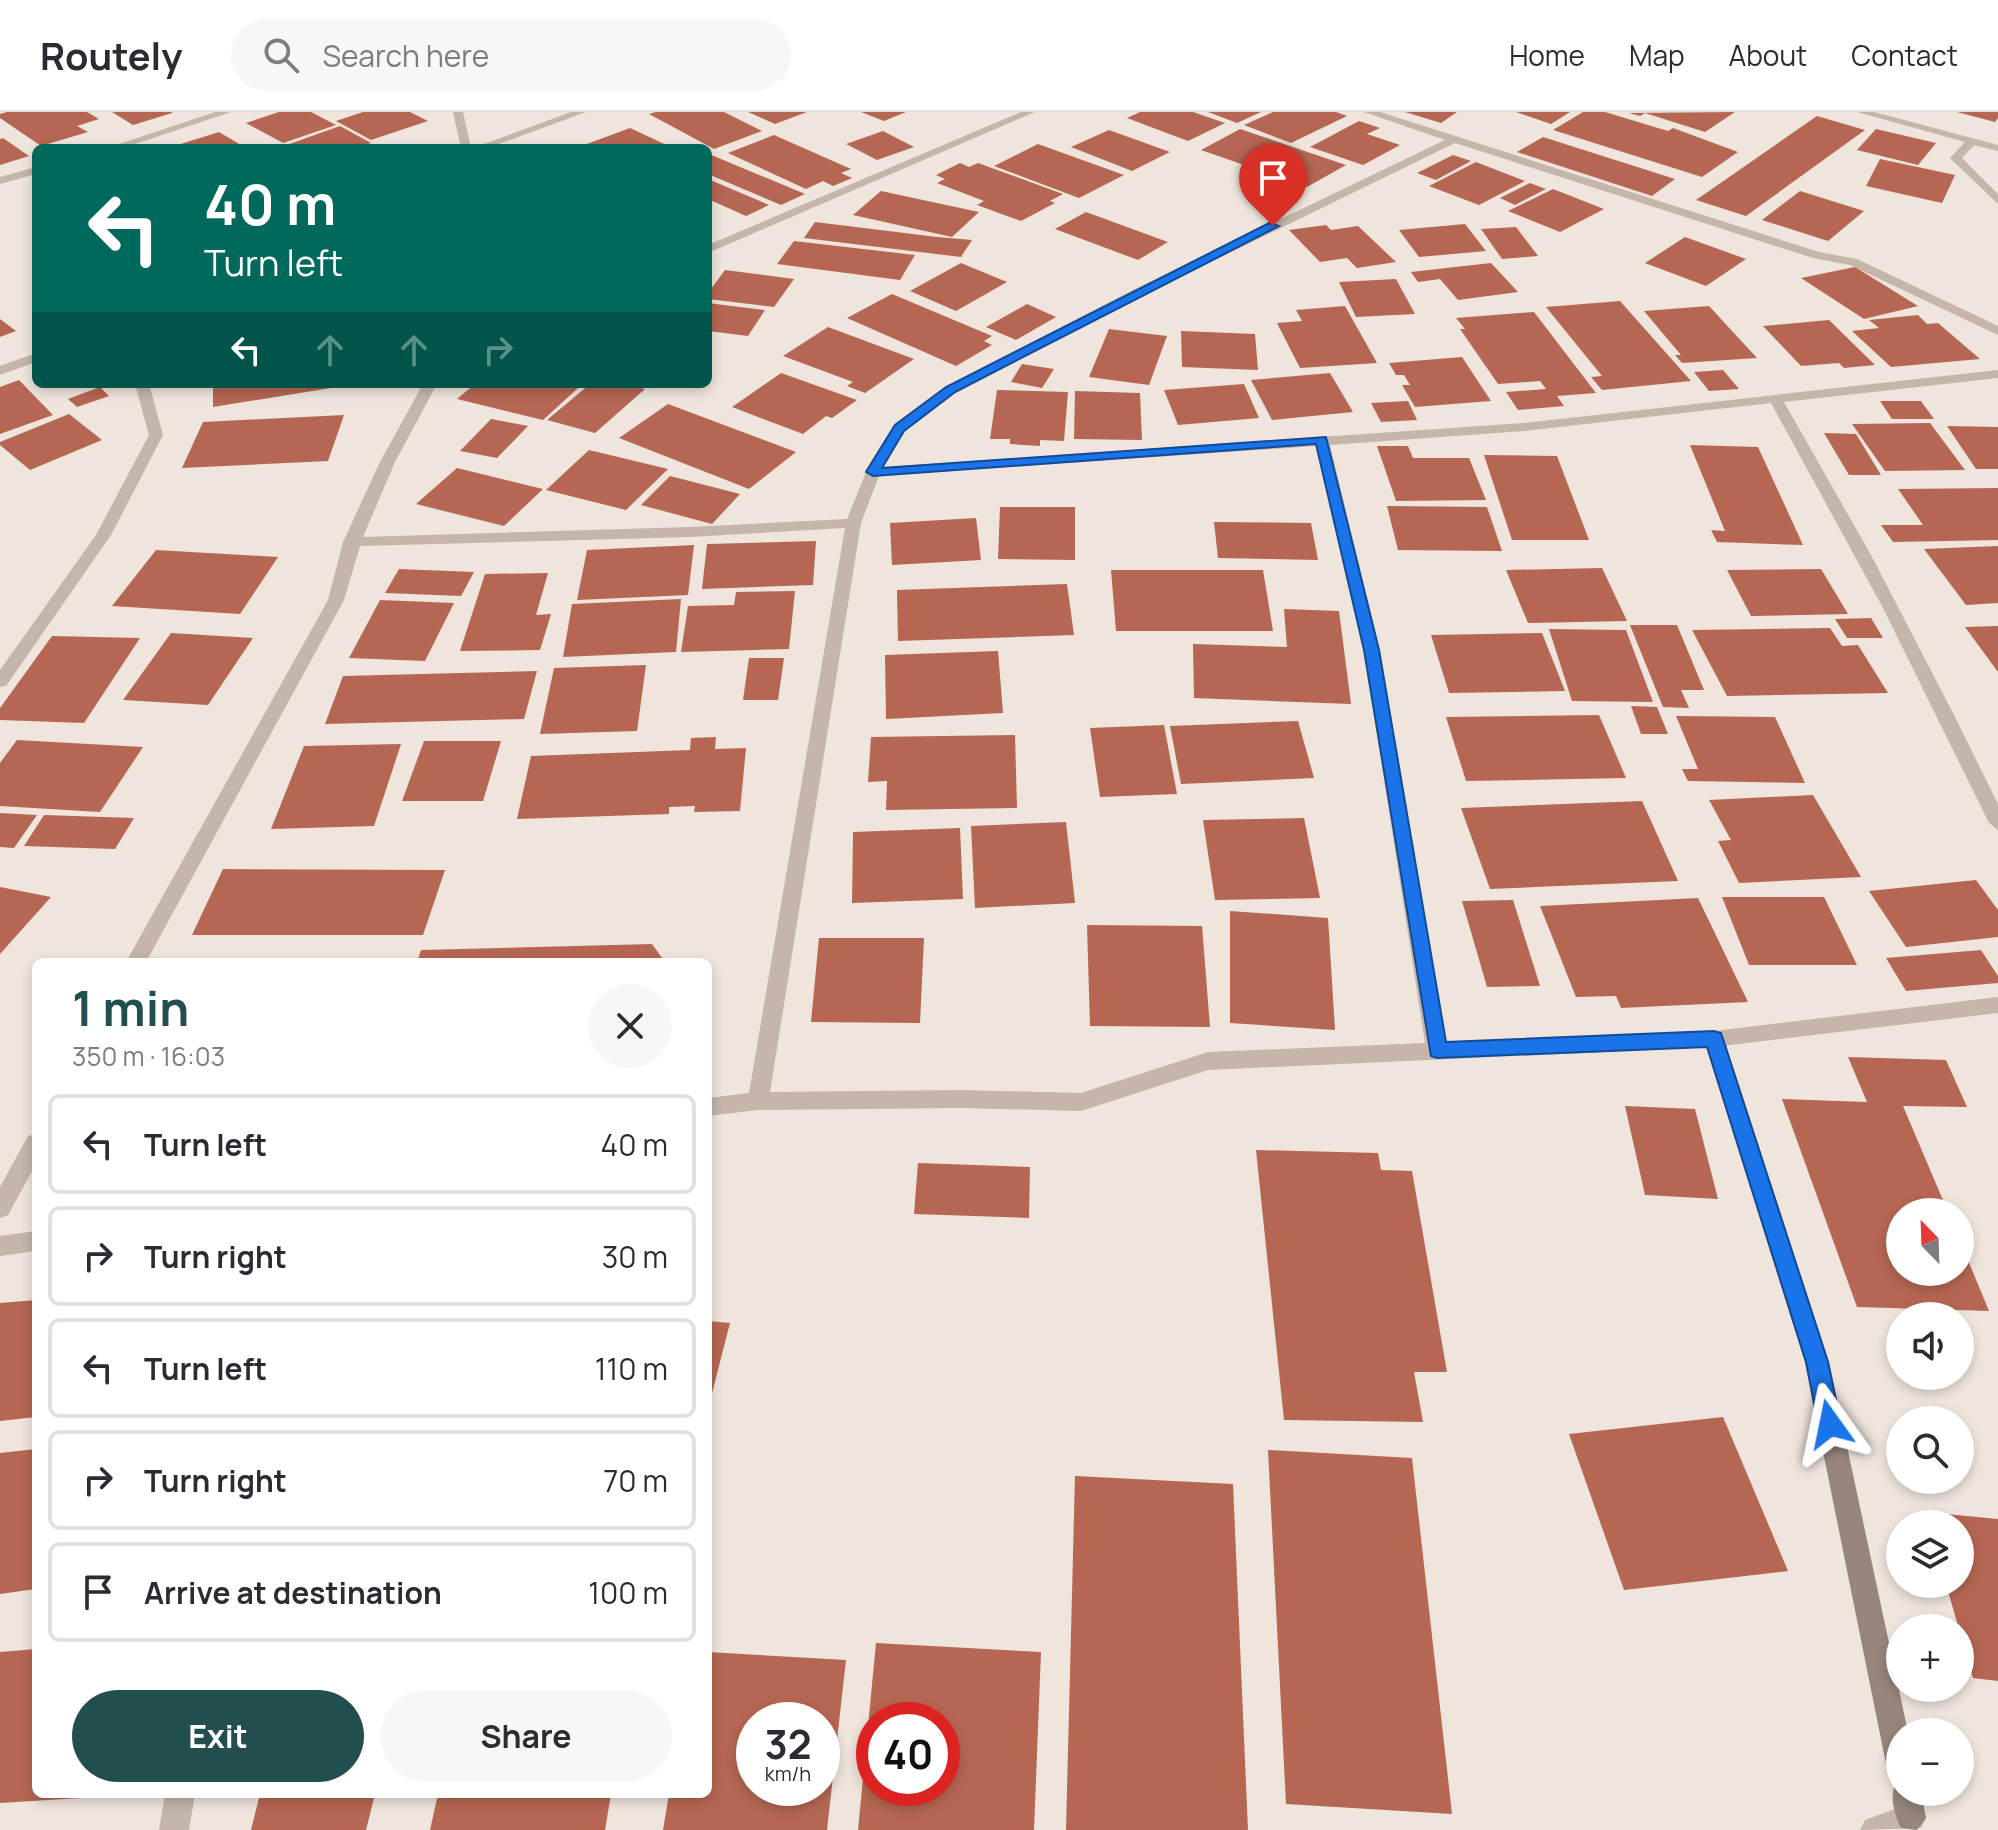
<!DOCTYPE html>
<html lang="en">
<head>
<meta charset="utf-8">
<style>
	:root { --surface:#fff; --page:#f7f7f7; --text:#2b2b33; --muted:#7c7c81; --line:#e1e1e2; --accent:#234e50 }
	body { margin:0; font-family:Manrope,sans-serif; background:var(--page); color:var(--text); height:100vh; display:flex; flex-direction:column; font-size:30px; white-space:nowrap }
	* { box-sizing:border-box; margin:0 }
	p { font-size:26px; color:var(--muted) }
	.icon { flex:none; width:44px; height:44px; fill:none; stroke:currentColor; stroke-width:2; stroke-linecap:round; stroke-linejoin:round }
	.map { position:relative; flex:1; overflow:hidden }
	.details { position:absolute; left:32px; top:846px; width:680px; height:840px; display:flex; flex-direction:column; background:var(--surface); border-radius:12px; box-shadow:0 4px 12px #0003 }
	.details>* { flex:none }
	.banner { position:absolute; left:32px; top:32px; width:680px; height:244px; border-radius:12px; box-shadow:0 4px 12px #0003; background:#00695c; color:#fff; overflow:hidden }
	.needle { width:52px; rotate:337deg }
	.buttons { position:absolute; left:1886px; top:1086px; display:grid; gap:16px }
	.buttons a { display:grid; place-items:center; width:88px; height:88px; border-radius:50%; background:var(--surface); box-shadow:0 4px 12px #0003; font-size:40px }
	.speed { position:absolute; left:736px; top:1590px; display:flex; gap:16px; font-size:40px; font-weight:700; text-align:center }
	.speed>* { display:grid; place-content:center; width:104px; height:104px; border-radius:50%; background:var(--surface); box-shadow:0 4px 12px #0003; line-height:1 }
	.speed small { font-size:20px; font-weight:400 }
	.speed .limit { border:12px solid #d22; background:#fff; color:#111 }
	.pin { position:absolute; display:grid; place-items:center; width:68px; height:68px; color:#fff; margin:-82px -34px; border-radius:50% 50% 50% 0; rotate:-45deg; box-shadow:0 0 8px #0007 }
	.pin .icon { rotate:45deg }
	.me { position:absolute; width:88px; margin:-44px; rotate:348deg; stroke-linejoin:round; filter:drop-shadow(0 0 6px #0008) }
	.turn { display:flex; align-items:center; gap:28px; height:168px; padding:0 40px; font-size:36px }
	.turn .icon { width:104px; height:104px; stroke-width:2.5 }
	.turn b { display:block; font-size:56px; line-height:68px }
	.lanes { display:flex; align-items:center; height:76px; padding:0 40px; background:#0003; justify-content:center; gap:40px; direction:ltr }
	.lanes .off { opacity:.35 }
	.round { display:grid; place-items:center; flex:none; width:84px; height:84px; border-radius:42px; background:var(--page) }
	.overview { display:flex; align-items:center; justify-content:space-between; height:136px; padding:0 40px }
	h1 { font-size:48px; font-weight:700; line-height:60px; color:var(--accent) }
	.primary-button { display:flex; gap:16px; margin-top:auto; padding:16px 40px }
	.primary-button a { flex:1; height:92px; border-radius:48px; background:var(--accent); color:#fff; font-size:32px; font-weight:700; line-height:92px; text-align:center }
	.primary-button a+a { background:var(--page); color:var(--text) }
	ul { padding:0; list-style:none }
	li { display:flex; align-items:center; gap:24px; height:100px; margin:0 16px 12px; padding:0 24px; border:4px solid var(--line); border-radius:12px }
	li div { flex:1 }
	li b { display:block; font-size:30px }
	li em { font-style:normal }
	header { display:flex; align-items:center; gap:48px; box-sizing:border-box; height:112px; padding:0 40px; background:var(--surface); border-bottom:2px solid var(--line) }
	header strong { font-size:38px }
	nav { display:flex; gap:44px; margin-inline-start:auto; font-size:28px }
	.search { width:560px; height:72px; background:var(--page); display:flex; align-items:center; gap:20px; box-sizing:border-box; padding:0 28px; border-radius:44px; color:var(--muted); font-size:30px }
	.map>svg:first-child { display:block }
	.building { fill:#b66753; fill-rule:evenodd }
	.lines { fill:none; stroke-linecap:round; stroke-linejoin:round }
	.street { fill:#c5b5aa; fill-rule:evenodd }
	.secondary { fill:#98857c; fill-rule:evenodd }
	.route { fill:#1a73e8; stroke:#114b97; stroke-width:2 }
</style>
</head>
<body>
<header>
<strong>Routely</strong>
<div class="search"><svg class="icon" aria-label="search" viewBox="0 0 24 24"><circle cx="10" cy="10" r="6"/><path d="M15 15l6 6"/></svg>Search here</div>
<nav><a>Home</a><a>Map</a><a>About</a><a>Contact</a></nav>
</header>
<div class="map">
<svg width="1998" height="1718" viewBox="0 0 1998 1718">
	<rect width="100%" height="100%" fill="#efe5dc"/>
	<!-- building -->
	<g class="building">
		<polygon points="7,0 87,0 99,7 77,14 88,20 41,34 0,6 0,2"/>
		<polygon points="112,0 172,0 172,1 133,13"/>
		<polygon points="279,0 311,0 336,13 283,31 246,11"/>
		<polygon points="363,0 410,0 428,9 371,28 336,9"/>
		<polygon points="656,0 724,0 762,19 714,37 649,2"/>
		<polygon points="748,0 807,0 775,12"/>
		<polygon points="861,0 906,0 884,9"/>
		<polygon points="1140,0 1193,0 1225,11 1188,29 1127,6"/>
		<polygon points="1208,0 1261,0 1237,11"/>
		<polygon points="1273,0 1336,0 1347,4 1291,31 1244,13"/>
		<polygon points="1405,0 1457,0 1441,11"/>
		<polygon points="1516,0 1570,0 1551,12"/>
		<polygon points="1583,0 1605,0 1668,19 1673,16 1738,40 1702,65 1553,18"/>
		<polygon points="1735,0 1705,20 1645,1 1640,4 1629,1"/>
		<polygon points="1957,0 1998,0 1998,6 1995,10"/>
		<polygon points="1817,4 1865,18 1746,104 1696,88"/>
		<polygon points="1359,9 1380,16 1367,22 1400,33 1363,53 1310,35"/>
		<polygon points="340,14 371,31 356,36 278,36"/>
		<polygon points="630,16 673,36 576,36"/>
		<polygon points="1240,17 1346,53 1307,75 1201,38"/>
		<polygon points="1876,17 1936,31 1918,53 1857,38"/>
		<polygon points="1109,18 1170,40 1132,59 1071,35"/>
		<polygon points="883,19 914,35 877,48 846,32"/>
		<polygon points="219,20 246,36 171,36 171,35"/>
		<polygon points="774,23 851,57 841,61 852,66 833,74 823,69 806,77 728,41"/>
		<polygon points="1543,25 1675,67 1652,84 1517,40"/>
		<polygon points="3,26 29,44 0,53 0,27"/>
		<polygon points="1038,32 1124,63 1079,86 994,54"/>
		<polygon points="708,42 709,42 805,82 781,93 708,62"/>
		<polygon points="1453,43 1471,49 1436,68 1417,61"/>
		<polygon points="1880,47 1955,63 1942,91 1866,74"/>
		<polygon points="1476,50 1525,69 1479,93 1429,74"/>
		<polygon points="960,51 969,55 978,51 1063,82 1050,89 1055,91 1021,109 977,93 984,89 937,71 945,67 936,63"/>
		<polygon points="708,67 769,93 746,104 708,87"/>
		<polygon points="1530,71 1546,77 1515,93 1500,86"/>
		<polygon points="1553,77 1604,97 1560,120 1508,99"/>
		<polygon points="881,79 979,100 952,125 853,103"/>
		<polygon points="1800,79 1864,99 1828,129 1762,108"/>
		<polygon points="1086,100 1168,130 1138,148 1055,117"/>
		<polygon points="815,110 937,125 972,128 961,145 804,126"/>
		<polygon points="1465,112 1486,139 1419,145 1399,118"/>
		<polygon points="1326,113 1331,118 1358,114 1396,150 1357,156 1347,146 1320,150 1289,118"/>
		<polygon points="1516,115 1538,144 1502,147 1481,117"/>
		<polygon points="1685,125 1746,147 1706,174 1645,151"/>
		<polygon points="794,129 915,143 900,168 777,152"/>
		<polygon points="961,151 1007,170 956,199 910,179"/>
		<polygon points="1491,151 1518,180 1458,188 1440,167 1418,170 1411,160"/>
		<polygon points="1855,155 1918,194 1864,207 1801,166"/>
		<polygon points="725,158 794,167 774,195 708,187 708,181"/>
		<polygon points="1396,167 1415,202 1356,205 1339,170"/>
		<polygon points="892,182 992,224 984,229 992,233 956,254 847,206"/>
		<polygon points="1620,189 1691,269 1602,278 1591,265 1602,264 1546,195"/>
		<polygon points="708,191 765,198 748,224 708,219"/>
		<polygon points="1027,192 1056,205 1016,228 986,215"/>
		<polygon points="1345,194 1377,251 1300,256 1277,211 1302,209 1296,198"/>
		<polygon points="1709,194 1757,246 1682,251 1675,243 1681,243 1644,199"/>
		<polygon points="1534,200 1596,281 1557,284 1564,294 1518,298 1506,280 1546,277 1540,269 1498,272 1460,217 1465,217 1456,206"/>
		<polygon points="1918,203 1927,212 1938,211 1980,247 1891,255 1852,219 1879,216 1869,208"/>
		<polygon points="0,207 16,219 0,225"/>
		<polygon points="1829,208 1875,253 1844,256 1839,251 1801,254 1763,214"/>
		<polygon points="828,215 914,247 865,281 847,274 853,270 783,244"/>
		<polygon points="1109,217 1167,224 1149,273 1089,265"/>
		<polygon points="1181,219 1255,222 1258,258 1182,255"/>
		<polygon points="1462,245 1491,289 1415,295 1402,273 1410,273 1404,263 1396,263 1389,251"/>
		<polygon points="1022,252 1054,257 1042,276 1011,270"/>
		<polygon points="1723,258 1739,277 1709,279 1694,260"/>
		<polygon points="781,261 857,288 832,306 826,304 803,322 732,295"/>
		<polygon points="1330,261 1353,300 1272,308 1251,268"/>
		<polygon points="19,268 53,303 0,322 0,275"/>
		<polygon points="213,272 342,272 343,274 213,295"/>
		<polygon points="475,272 562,272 578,276 543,308 457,287"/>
		<polygon points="590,272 625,272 645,277 595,321 547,308"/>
		<polygon points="1244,272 1259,306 1178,313 1164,278"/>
		<polygon points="100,275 109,284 77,295 68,287"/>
		<polygon points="997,278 1068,280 1064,329 1040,328 1040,334 1010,332 1010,327 990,327"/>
		<polygon points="1075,279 1140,281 1142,328 1074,327"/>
		<polygon points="1408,289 1417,308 1381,310 1371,291"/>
		<polygon points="1880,289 1921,289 1934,307 1892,307"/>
		<polygon points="668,292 796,340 749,377 619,326"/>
		<polygon points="69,302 102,328 30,358 0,333 0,330"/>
		<polygon points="344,303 328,349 182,356 203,310"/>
		<polygon points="491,307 528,314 497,346 460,339"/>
		<polygon points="1930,311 1965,358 1885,359 1852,312"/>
		<polygon points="1947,314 1998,315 1998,357 1976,357"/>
		<polygon points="1824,321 1856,322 1881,363 1849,363"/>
		<polygon points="1690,333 1758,335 1803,433 1717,430 1711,418 1725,419"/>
		<polygon points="1377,334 1408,334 1413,346 1469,346 1486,388 1396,389"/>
		<polygon points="589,338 668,357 626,398 546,378"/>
		<polygon points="1484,343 1557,344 1589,428 1512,428"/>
		<polygon points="457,356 543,377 504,414 416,392"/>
		<polygon points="670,364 740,382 712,412 641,393"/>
		<polygon points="1998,376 1998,428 1893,430 1881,413 1923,413 1898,377"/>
		<polygon points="1387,394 1487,395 1502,439 1398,438"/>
		<polygon points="1000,395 1075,395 1075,448 998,447"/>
		<polygon points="976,406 981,448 892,453 890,411"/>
		<polygon points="1214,410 1311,411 1318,448 1218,446"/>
		<polygon points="816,429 813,473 702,477 707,432"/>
		<polygon points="694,433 688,483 577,488 587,438"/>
		<polygon points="1998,434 1998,491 1966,493 1924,437"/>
		<polygon points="156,438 278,445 240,502 112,494"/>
		<polygon points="1602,456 1627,509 1528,511 1506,458"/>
		<polygon points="399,457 474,460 461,484 385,481"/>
		<polygon points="1821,457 1848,502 1751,504 1727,458"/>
		<polygon points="1111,458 1263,458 1273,519 1116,519"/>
		<polygon points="548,461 536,503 551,502 540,538 460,539 485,462"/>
		<polygon points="1067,472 1074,523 898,529 897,478"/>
		<polygon points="795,479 789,537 681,540 688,494 734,493 736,480"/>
		<polygon points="681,487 676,540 563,545 572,492"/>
		<polygon points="380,488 454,491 425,549 349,546"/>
		<polygon points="1284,497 1339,499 1351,592 1194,586 1193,532 1287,535"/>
		<polygon points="1871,506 1883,526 1847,526 1835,507"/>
		<polygon points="1630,513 1677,513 1704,578 1681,578 1689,596 1663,595"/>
		<polygon points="1998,514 1998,560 1965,515"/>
		<polygon points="1830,516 1842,534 1858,533 1888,581 1727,584 1692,518"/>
		<polygon points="1549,517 1626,518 1653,590 1572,589"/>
		<polygon points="171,521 253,526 208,593 123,588"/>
		<polygon points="1542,521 1565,579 1449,581 1431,523"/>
		<polygon points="52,524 140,526 84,611 0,608 0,596"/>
		<polygon points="998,539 1003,601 886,607 885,543"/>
		<polygon points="749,546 784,546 778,588 743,588"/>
		<polygon points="646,553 637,619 540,622 554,556"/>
		<polygon points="537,559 524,607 325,612 343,564"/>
		<polygon points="1631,594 1657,595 1668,622 1641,622"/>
		<polygon points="1599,603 1626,666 1466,669 1446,605"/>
		<polygon points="1676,604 1775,605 1805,671 1688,669 1682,657 1698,657"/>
		<polygon points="1298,609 1314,666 1181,672 1170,614"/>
		<polygon points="1164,613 1177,682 1100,685 1090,616"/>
		<polygon points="1015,623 1017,696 886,698 887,669 868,670 871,625"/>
		<polygon points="716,625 715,637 746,636 740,699 694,700 695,694 669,695 669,702 517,707 531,644 690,638 691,626"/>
		<polygon points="17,628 143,635 100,700 0,694 0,651"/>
		<polygon points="424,629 501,629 483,689 402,689"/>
		<polygon points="401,632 374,714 271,717 304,634"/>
		<polygon points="1813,683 1861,765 1739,771 1718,729 1731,728 1709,688"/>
		<polygon points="1642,689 1678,769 1490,777 1461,696"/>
		<polygon points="0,701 37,703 14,736 0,735"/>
		<polygon points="44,703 134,706 115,737 24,734"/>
		<polygon points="1304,706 1320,786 1215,788 1203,708"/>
		<polygon points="1066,710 1075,791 975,796 971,714"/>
		<polygon points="960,716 963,787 852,791 853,720"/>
		<polygon points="223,757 445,758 423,823 192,823"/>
		<polygon points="1976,768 1998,798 1998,825 1906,835 1869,779"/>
		<polygon points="0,775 51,785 0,842"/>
		<polygon points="1722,785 1824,785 1857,853 1749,853"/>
		<polygon points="1698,786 1748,890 1621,896 1616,884 1576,885 1540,794"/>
		<polygon points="1513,788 1540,874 1487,875 1462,789"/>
		<polygon points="1230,799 1328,806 1335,918 1230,911"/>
		<polygon points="1087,813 1202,814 1210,915 1090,914"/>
		<polygon points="819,826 924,826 920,911 811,910"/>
		<polygon points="652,832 665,850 417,850 421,838"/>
		<polygon points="1981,838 1998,864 1998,871 1906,879 1886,846"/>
		<polygon points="1848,945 1946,948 1967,995 1903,994 1948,1100 1900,1100 1900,1160 1960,1160 1960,1129 1989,1199 1857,1195 1782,987 1867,990"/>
		<polygon points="1625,994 1695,997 1718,1087 1645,1083"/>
		<polygon points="1256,1038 1378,1041 1381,1058 1412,1059 1447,1260 1414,1260 1423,1310 1284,1308"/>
		<polygon points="918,1051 1030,1055 1029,1106 914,1102"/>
		<polygon points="36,1188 36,1305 0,1309 0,1191"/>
		<polygon points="708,1209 730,1211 709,1293 708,1293"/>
		<polygon points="1723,1305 1788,1459 1624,1478 1569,1322"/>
		<polygon points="36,1337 36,1477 0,1482 0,1341"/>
		<polygon points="1268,1338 1412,1346 1452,1702 1286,1692"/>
		<polygon points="1075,1364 1233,1372 1248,1718 1066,1718"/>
		<polygon points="1925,1400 1998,1407 1998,1569 1973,1566 1946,1472 1960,1472 1960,1412 1928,1412"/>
		<path d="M876,1531L1041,1540L1034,1718H858ZM874,1608H942V1676H874Z"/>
		<polygon points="36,1537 36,1682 97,1682 97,1685 0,1691 0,1540"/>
		<path d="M708,1540L846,1548L827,1718H663L669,1682H708ZM754,1608H822V1676H754Z"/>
		<polygon points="260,1682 375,1682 366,1718 251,1718"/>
		<polygon points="438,1682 611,1682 605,1718 430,1718"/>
	</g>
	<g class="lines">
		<!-- street -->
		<g class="street">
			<polygon points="215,0 231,0 123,36 107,36"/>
			<polygon points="453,0 463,0 471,36 461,36"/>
			<polygon points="571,0 586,0 488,36 473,36"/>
			<polygon points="1021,0 1035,0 708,141 708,133"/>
			<path d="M1364,0H1380L1819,140L1857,147L1998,214V223L1850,153L1813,146L1455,31L1139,185L956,281L905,319L883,355L1524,311L1998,258V266L1784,290L1871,443L1954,603L1998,692V718L1989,711L1883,496L1771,291L1524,319L1330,333L1380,538L1446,930L1714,919L1998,885V901L1714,935L1208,958L1081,999L962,996L758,998L708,1004V986L749,981L845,416L690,425L360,434L344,488L146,850H126L328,488L343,430L380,350L423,272H437L395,350L363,425L690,415L847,407L866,360L894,313L946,275L1131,179L1445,28ZM1316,334L1364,538L1425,931L1208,940L1081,981L962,978L770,980L861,411L879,364Z"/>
			<polygon points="1857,0 1874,0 1998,33 1998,39 1974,33 1962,46 1998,82 1998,92 1950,46 1965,30"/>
			<polygon points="36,55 36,62 0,72 0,65"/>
			<polygon points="36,241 36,250 0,263 0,254"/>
			<polygon points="135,272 149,272 163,323 111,423 6,574 0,575 0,558 96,423 149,323"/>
			<polygon points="36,1022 36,1052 8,1103 0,1106 0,1075 28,1024"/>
			<polygon points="36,1119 36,1139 0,1144 0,1124"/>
			<polygon points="165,1682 195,1682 189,1718 159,1718"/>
			<polygon points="1911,1691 1921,1696 1926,1706 1921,1716 1860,1718 1865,1708"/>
		</g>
		<!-- secondary -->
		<g class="secondary">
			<polygon points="1714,919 1721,921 1724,927 1829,1250 1908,1620 1900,1620 1900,1666 1890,1662 1886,1652 1805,1250 1704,927 1707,921"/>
			<path d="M1900,1668V1680H1921L1926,1706L1917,1718L1901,1716C1894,1701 1889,1685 1896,1670Z"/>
		</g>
	</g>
	<!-- route -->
	<polygon class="route" points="1269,111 1279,114 955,280 904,319 882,356 1326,325 1379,538 1446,930 1714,919 1721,921 1828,1250 1841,1312 1838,1320 1830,1323 1822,1320 1818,1312 1806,1250 1707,935 1437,946 1431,944 1364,538 1316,332 873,364 866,360 895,313 946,275"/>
</svg>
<div class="buttons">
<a><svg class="needle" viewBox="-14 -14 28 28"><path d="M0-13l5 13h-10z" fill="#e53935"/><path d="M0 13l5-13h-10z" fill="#7c7c81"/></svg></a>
<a><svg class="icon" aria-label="sound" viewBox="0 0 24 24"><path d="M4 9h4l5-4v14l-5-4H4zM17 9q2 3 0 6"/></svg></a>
<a><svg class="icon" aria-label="search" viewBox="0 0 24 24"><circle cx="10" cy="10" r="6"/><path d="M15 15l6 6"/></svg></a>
<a><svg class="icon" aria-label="layers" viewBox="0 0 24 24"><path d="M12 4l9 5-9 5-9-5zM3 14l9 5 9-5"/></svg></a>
<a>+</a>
<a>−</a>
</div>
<div class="speed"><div>32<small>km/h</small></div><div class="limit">40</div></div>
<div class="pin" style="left:1273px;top:114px;background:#d93025"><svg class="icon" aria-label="arrive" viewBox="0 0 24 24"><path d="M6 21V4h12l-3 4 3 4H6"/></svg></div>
<svg class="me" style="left:1830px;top:1312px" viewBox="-20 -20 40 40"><path d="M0-17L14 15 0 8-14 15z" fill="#1a73e8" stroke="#fff" stroke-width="4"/></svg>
<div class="banner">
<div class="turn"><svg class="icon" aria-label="left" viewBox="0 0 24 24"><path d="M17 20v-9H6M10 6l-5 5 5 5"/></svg><div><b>40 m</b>Turn left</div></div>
<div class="lanes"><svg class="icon" aria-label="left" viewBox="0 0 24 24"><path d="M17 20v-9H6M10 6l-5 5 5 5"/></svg><svg class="icon off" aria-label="ahead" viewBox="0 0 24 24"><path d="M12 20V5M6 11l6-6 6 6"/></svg><svg class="icon off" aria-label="ahead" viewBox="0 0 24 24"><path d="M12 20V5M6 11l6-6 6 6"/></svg><svg class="icon off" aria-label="right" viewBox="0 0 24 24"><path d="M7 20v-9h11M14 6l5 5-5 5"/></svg></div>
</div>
<section class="details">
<div class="overview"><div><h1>1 min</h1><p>350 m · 16:03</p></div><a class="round"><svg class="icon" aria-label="close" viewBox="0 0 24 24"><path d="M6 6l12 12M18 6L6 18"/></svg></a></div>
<ul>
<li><svg class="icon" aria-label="left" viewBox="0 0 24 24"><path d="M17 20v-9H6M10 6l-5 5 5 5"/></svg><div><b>Turn left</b></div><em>40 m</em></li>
<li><svg class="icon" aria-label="right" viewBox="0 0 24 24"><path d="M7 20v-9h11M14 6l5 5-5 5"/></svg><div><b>Turn right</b></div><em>30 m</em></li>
<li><svg class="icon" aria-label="left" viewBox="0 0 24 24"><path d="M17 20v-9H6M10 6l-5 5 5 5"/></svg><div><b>Turn left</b></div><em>110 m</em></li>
<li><svg class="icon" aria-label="right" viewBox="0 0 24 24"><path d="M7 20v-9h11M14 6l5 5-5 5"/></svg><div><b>Turn right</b></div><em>70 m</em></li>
<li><svg class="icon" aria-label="arrive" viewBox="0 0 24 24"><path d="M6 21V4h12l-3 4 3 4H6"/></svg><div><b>Arrive at destination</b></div><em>100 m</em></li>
</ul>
<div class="primary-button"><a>Exit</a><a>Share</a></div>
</section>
</div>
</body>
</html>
